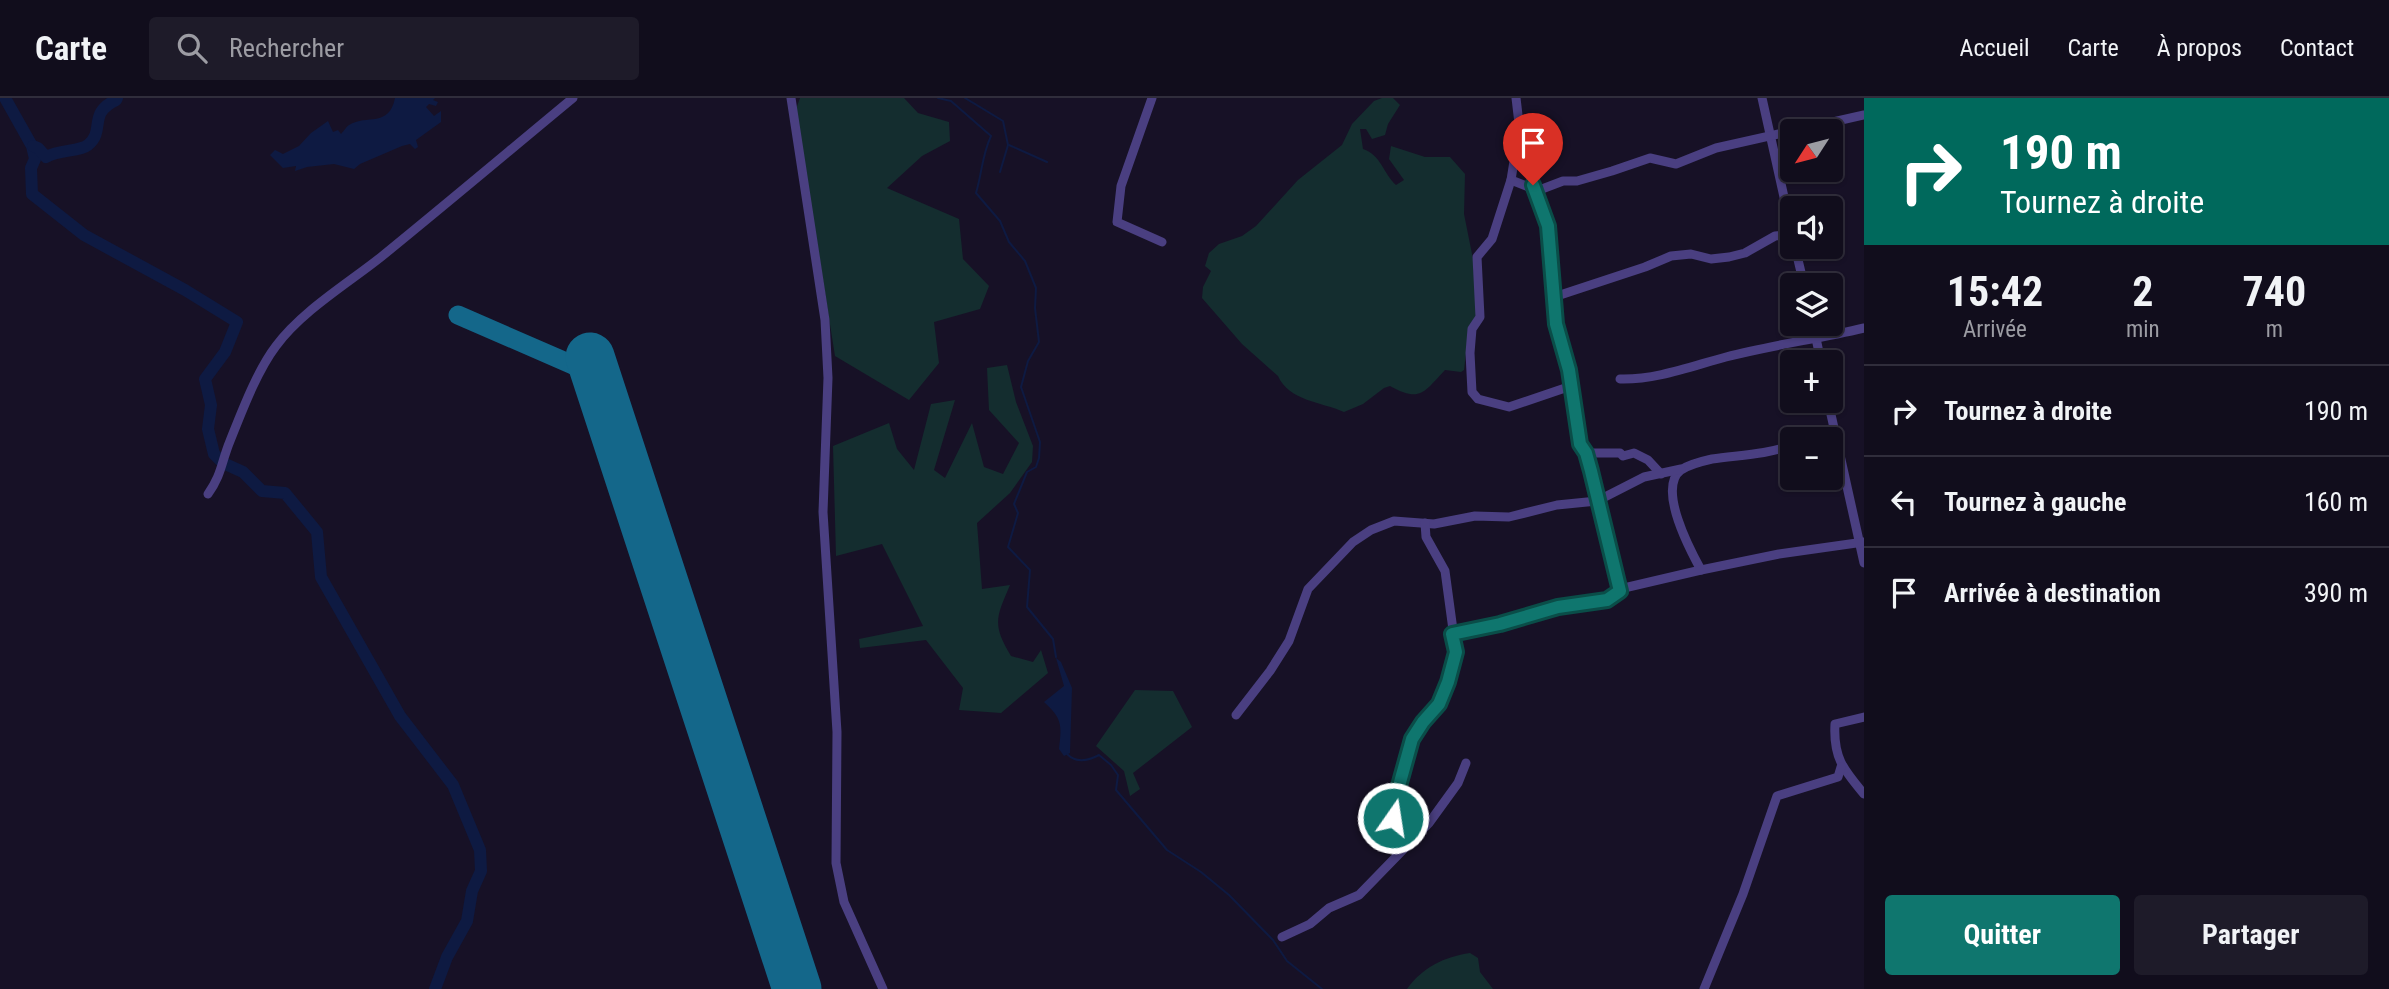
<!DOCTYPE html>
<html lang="fr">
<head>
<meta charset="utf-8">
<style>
	:root { --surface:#110d1c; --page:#1e1b29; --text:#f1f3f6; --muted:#9c9ca3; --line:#302d3b; --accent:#0f766e }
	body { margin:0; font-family:"Roboto Condensed",sans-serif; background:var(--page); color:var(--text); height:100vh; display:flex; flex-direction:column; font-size:26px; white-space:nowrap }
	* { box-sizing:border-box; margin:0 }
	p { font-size:23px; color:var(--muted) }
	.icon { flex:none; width:38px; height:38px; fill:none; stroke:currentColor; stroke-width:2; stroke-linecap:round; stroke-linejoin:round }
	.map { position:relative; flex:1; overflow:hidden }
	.details { display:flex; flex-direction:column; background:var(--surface); width:525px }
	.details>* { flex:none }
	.guide { background:#00695c; color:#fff; overflow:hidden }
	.needle { width:46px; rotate:234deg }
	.tools { position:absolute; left:1780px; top:21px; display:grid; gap:14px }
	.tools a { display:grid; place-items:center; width:63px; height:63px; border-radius:7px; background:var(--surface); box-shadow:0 2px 5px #0004,0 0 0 2px var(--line); font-size:35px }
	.pin { position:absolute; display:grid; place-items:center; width:60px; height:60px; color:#fff; margin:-72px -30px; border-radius:50% 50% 50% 0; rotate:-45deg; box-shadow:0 0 7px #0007 }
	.pin .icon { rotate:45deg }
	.me { position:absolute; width:77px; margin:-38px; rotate:13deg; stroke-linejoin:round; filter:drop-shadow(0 0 5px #0008) }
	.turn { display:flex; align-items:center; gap:24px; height:147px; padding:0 21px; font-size:32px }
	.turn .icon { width:91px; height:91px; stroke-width:2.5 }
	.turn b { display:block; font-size:49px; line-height:60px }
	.eta { display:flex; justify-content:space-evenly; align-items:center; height:119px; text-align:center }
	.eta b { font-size:42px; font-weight:700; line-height:49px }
	.cta { display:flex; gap:14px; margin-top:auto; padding:14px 21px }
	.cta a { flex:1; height:80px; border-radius:7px; background:var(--accent); color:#fff; font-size:28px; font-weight:700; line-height:80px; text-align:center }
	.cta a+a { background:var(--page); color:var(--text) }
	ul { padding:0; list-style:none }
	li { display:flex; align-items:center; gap:21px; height:91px; padding:0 21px; border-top:2px solid var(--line) }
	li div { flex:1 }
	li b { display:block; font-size:26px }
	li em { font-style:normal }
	header { display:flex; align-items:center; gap:42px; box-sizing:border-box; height:98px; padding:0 35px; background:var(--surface); border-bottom:2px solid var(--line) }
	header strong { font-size:33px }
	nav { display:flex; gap:38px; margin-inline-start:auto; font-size:24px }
	.search { width:490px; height:63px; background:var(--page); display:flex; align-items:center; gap:18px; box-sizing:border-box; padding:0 24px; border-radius:7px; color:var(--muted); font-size:26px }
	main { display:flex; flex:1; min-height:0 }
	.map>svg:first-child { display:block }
	.green { fill:#142d2f }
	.water { fill:#0e1a42 }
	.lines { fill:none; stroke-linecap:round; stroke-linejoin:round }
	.stream { stroke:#0e1a42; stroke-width:2 }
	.river { stroke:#0e1a42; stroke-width:12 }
	.taxiway { stroke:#14678a; stroke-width:19 }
	.runway { stroke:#14678a; stroke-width:49 }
	.minor { stroke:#4a3f81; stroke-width:9 }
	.route-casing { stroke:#0a4d48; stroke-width:18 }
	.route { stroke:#0f766e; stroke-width:12 }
</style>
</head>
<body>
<header>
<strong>Carte</strong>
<div class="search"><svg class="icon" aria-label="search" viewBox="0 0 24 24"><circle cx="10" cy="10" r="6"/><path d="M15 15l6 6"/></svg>Rechercher</div>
<nav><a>Accueil</a><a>Carte</a><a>À propos</a><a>Contact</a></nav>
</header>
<main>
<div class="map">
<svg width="1864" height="891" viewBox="0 0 1864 891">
	<rect width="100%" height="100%" fill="#171126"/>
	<!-- green -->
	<g class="green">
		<polygon points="800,0 904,0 918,15 949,24 950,43 922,58 887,90 959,121 963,161 989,188 980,211 934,224 939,265 909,302 835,258 796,11"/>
		<path d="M1382,0H1393L1400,7L1388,26L1385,37L1372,41L1366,31H1360L1363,51C1381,57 1383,75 1396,87L1404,82L1389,61L1391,48L1425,59H1450L1465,76L1464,116L1473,161L1477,218L1469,229L1464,272L1461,274L1445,272C1424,294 1421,305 1390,288L1384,290L1363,306L1344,314C1322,304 1289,303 1278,278L1242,246L1202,200L1203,189L1211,173L1205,168L1209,155L1219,146L1242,138L1256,128L1298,82L1342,47L1352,26L1374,3Z"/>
		<path d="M1007,267L1016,304L1033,348L1032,364L1010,395L977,425L982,491L1010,487C996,520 992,526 1011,558L1033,564L1041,552L1048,575L1001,615L959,612L963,590L926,542L860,550L859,541L923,528L882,446L836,458L833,348L889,325L897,351L914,372L931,306L955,302L934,372L945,380L972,325L984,369L1003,376L1019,345L989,312L987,270Z"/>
		<polygon points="1135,592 1173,593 1192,629 1133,675 1140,691 1130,698 1124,673 1096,648"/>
		<path d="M1470,855L1478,860L1480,874L1493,891H1407C1423,869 1444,859 1470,855Z"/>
	</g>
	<!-- water -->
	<g class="water">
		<path d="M395,0H435L433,2L438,4L436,8L429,6L426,9L434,18L441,13V24L416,42L418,49L415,51L410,46L402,48L360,66L354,71L334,66L307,69L295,73L296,68L283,70L270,57L275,52L283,56L299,48L311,35L328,23L333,34L338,32L341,36C344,33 346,29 349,27C367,16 389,30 395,0Z"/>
		<path d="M1056,560L1061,564L1072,590L1070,655L1064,658L1059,651C1062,627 1062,620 1044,604L1064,588Z"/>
	</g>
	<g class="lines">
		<!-- stream -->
		<g class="stream">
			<path d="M938,0L951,3L991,38C982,57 982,75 976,95L1000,123L1009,144L1025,163L1036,190L1035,210L1039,244L1028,263L1021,289L1040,344L1039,360L1036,369L1027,374L1014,406L1018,415L1008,449L1030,472L1027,509L1053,541L1056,559"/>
			<polyline points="965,0 1003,23 1008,47 1000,74"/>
			<polyline points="1009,47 1047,64"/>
			<path d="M1067,656C1076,665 1088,663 1099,657L1111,667L1118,677L1116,692L1167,752L1201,774L1229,797L1273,842L1287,863L1322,891"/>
		</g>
		<!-- river -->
		<g class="river">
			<polyline points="5,0 32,48 35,61 31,70 32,96 84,137 185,192 237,224 225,254 205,281 211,307 208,331 214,356 223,365 243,374 262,393 285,395 317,434 321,479 400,618 453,687 480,752 481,773 472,793 467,823 447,859 435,891"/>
			<path d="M33,48L38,50L46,59C60,51 79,54 88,47C106,32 87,16 116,2L117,0"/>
		</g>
		<!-- taxiway -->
		<polyline class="taxiway" points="458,217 596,277"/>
		<!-- runway -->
		<polyline class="runway" points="590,259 797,891"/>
		<!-- minor -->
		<g class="minor">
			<polyline points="791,0 825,222 828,280 823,414 837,634 836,765 844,804 883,891"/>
			<polyline points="1152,0 1121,88 1117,124 1162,144"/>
			<polyline points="1516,0 1522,51 1548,128 1556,226 1569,272 1580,346 1586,355 1620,493"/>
			<polyline points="1762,0 1792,135"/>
			<polyline points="1793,33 1864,17"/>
			<polyline points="1518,38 1511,82 1492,141 1477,159 1480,219 1472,231 1470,255 1472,294 1478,301 1509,309 1571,288"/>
			<polyline points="1511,82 1534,91 1542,91 1563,83 1577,83 1612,73 1650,60 1676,66 1716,50 1792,33"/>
			<polyline points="1795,149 1804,187"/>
			<polyline points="1554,199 1645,169 1671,158 1691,156 1711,161 1729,159 1745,155 1775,138 1792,136"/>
			<polyline points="1813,226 1821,264"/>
			<path d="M1620,281C1656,282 1692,268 1726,259C1772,247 1818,241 1864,230"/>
			<polyline points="1828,303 1864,465"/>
			<polyline points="1806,341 1834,330"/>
			<polyline points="1586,355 1620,355 1623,358 1634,355 1648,362 1661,376"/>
			<path d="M208,396C222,376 221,365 230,343C242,313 257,273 276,248C302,213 347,186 381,159C445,107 509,53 573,0"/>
			<path d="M1701,472C1690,452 1657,390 1681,372C1688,367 1703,363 1712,361C1739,357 1766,357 1792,347"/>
			<polyline points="1452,536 1500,525 1558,509 1607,502 1624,490 1701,472 1779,456 1864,444"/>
			<polyline points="1236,617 1270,573 1289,543 1308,491 1353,444 1371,432 1394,423 1434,426 1475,418 1509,419 1557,407 1597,403 1644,379 1681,371"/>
			<path d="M1864,619L1835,626C1833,660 1844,672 1864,696"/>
			<polyline points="1397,757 1392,734 1394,706 1412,641 1443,598 1456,554 1445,473 1426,439 1425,425"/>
			<polyline points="1282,839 1310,826 1329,810 1359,797 1429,725 1458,685 1466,665"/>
			<polyline points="1704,891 1743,796 1777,698 1838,679 1841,669"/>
		</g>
	</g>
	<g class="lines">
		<!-- route casing -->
		<g class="route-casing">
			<polyline id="route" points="1393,720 1394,706 1412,641 1423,624 1439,606 1448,584 1456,554 1452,536 1500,526 1558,509 1607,502 1620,493 1591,373 1586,355 1580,346 1569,272 1556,226 1548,128 1533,87"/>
		</g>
		<!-- route -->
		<use href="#route" class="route"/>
	</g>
</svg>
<div class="tools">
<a><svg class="needle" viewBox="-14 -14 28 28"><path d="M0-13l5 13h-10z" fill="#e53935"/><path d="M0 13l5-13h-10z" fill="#9c9ca3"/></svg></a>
<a><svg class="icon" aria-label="sound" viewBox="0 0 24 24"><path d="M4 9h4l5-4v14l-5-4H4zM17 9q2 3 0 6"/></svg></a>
<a><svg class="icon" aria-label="layers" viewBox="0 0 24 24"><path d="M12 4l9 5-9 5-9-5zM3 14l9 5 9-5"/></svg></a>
<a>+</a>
<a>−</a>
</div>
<div class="pin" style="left:1533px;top:87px;background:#d93025"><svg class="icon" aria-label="arrive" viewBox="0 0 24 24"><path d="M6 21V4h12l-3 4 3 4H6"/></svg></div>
<svg class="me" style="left:1393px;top:720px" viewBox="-20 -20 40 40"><circle r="17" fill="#0f766e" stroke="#fff" stroke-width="3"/><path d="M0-11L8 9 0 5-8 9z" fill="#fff"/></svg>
</div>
<section class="details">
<div class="guide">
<div class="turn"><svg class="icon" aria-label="right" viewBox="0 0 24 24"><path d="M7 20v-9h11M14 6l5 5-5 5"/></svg><div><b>190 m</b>Tournez à droite</div></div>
</div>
<div class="eta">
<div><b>15:42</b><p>Arrivée</p></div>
<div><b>2</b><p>min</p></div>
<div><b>740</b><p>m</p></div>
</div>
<ul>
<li><svg class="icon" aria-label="right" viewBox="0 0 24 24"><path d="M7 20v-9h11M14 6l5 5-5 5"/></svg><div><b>Tournez à droite</b></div><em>190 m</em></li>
<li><svg class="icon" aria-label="left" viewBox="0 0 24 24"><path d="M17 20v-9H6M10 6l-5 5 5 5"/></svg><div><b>Tournez à gauche</b></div><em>160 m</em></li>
<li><svg class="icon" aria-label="arrive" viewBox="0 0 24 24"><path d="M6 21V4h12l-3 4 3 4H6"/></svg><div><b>Arrivée à destination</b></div><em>390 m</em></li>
</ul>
<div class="cta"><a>Quitter</a><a>Partager</a></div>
</section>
</main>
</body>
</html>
